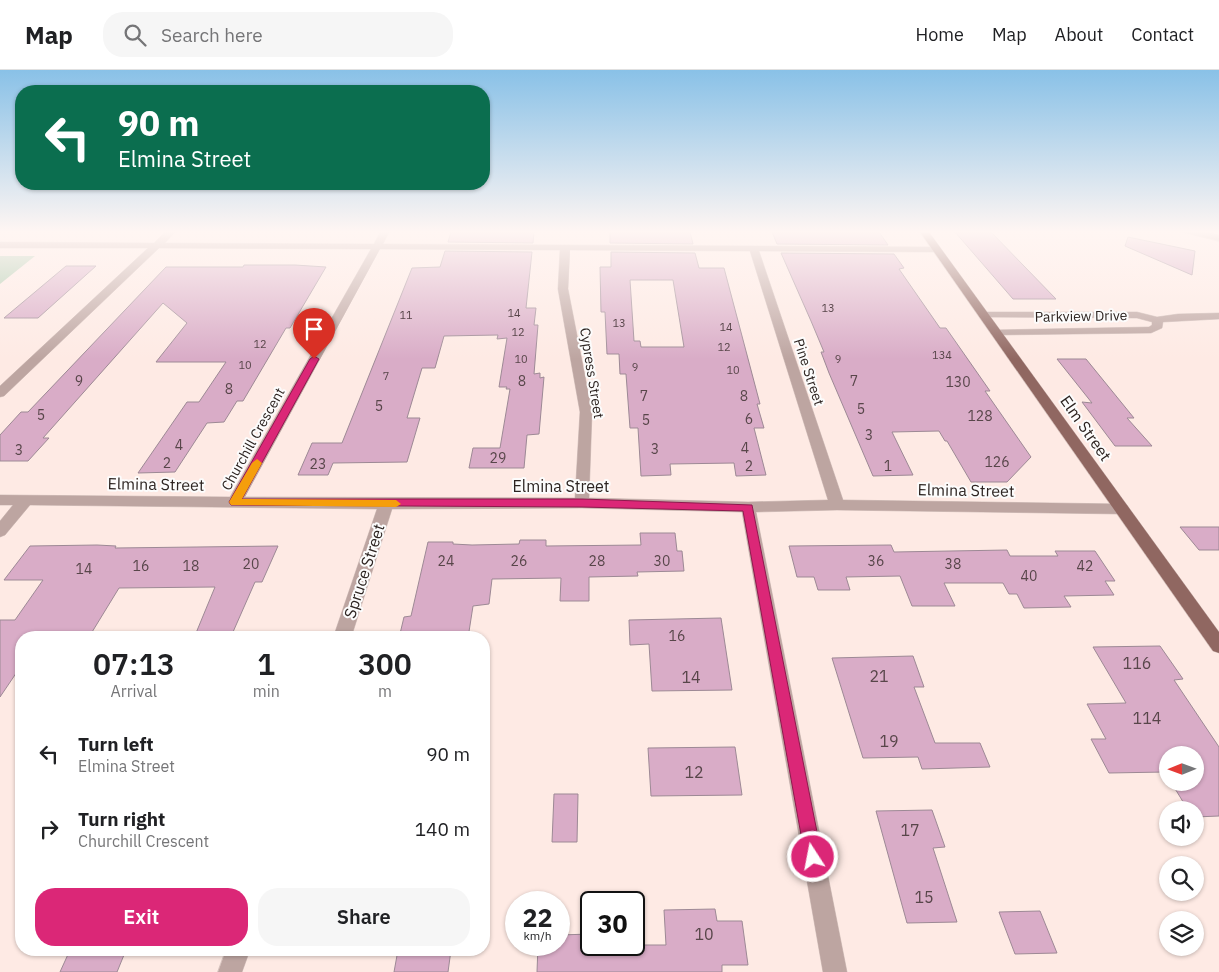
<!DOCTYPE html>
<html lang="en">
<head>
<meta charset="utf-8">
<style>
	:root { --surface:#fff; --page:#f6f6f6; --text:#202124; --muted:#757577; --line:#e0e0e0; --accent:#db2777 }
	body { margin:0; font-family:"IBM Plex Sans",sans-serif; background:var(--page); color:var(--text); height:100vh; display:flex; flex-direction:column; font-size:19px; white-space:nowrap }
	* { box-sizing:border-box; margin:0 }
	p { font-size:16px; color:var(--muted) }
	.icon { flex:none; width:28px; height:28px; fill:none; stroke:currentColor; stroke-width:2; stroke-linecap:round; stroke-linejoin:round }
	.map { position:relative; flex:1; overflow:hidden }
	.details { position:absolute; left:15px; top:561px; width:475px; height:325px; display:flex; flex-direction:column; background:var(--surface); border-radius:20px; box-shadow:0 1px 4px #0004 }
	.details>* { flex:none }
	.banner { position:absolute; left:15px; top:15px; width:475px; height:105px; border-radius:20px; box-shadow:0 1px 4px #0004; background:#0b6e4f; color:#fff; overflow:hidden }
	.needle { width:32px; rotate:269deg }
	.tools { position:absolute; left:1159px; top:676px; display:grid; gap:10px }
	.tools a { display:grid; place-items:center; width:45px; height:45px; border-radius:50%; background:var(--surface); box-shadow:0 1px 4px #0004; font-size:25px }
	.speed { position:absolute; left:505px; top:821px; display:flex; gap:10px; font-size:25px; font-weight:700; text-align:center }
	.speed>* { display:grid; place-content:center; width:65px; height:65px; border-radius:50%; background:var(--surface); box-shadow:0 1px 4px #0004; line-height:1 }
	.speed small { font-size:12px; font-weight:400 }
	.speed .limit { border:2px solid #111; border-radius:8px; background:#fff; color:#111 }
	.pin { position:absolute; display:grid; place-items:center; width:42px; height:42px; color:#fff; margin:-51px -21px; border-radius:50% 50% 50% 0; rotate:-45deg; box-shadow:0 0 5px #0007 }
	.pin .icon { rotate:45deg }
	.me { position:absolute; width:55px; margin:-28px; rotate:349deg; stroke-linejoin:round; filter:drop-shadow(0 0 4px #0008) }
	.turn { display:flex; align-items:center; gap:18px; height:105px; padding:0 20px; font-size:22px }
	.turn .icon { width:65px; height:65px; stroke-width:2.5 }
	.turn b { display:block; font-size:35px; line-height:42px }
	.eta { display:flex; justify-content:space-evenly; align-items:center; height:85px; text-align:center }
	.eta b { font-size:30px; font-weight:600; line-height:35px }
	.action { display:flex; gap:10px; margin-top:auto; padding:10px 20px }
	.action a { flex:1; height:58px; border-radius:20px; background:var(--accent); color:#fff; font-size:20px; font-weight:600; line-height:58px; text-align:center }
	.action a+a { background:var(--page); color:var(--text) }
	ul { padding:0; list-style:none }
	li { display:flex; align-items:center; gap:15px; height:75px; padding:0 20px }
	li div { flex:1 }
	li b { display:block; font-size:19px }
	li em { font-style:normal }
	header { display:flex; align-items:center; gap:30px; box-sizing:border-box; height:70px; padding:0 25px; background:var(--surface); border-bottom:1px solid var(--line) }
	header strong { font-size:24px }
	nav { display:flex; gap:28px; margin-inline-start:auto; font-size:18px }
	.search { width:350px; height:45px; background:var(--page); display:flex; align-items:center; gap:12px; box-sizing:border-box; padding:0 18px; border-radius:20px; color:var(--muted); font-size:19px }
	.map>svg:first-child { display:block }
	.green { fill:#a3c7a7 }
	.building { fill:#d9acc7; stroke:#9d8995; fill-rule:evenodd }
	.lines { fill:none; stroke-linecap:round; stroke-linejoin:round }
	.minor-casing { stroke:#d8c6c1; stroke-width:1 }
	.major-casing { stroke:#d8c6c1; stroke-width:1 }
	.minor { fill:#bda5a1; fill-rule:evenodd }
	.major { fill:#906761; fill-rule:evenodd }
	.route { fill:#db2777; stroke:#8e194d }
	.slow { fill:#f59e0b }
	.labels { text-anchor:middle; stroke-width:4; stroke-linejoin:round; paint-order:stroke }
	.far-number-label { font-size:11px; fill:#58464a }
	.far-street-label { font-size:14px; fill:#2d2421; stroke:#fcfcfc }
	.number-label { font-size:14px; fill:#58464a }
	.street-label { font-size:16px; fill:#2d2421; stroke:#fcfcfc }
	.near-number-label { font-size:16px; fill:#58464a }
</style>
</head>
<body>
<header>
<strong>Map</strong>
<div class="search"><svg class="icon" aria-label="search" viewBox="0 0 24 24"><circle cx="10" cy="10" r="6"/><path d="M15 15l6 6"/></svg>Search here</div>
<nav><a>Home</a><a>Map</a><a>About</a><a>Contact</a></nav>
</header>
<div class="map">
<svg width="1219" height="902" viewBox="0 0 1219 902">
	<rect width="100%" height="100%" fill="#feeae4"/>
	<!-- green -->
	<polygon class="green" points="0,186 35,186 0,214"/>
	<!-- building -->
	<g class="building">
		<polygon points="451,162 534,162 533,173 448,172"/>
		<polygon points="610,162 690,162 693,174 610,173"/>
		<polygon points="772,162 879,162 888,175 777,174"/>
		<polygon points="955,162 991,162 1056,229 1013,229"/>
		<polygon points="1128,167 1195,181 1192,205 1125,176"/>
		<polygon points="445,181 532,182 526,238 536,238 534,255 538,255 534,304 540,303 540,308 544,307 539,364 527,365 524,398 469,398 473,378 500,378 510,319 506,319 507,317 499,317 507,268 497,269 498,265 444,266 435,298 422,298 407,348 420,348 407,392 333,393 328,405 298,405 312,373 342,373 412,198 440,197"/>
		<path d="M611,182L695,183L699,198H724L760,334H757L764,358H754L766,405L736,406L734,393L670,394L671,405L641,406L638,358H630L626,304H620L619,284H607L605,242H601L600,197H611ZM630,210H673L684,277H641L640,271H634Z"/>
		<polygon points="781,183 894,184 904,198 899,199 940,258 946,258 990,321 985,321 1031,387 1007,412 971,412 947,371 945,371 939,361 892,362 913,405 873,406 829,303 821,282 824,282 811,251"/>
		<polygon points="244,195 295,195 326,197 290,258 286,258 243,331 237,331 224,352 207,353 175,402 138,403 187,332 199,332 226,292 156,292 187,253 163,233 43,368 49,368 28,391 0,391 0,365 21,342 28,342 166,197 243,197"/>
		<polygon points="66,196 96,196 38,248 4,248"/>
		<polygon points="1057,289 1086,289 1134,348 1127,348 1152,376 1115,376 1082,332 1092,333"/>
		<polygon points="1180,457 1219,457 1219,480 1199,480"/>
		<polygon points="640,463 675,463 677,481 682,481 684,501 637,502 638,506 589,507 589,531 560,531 561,508 492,509 489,534 473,536 468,568 399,568 404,547 411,546 428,472 453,472 453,474 472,475 519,474 520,470 546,470 546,476 641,475"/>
		<polygon points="97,475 116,476 115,478 278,476 262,512 255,512 233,562 196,563 215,517 119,518 89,567 21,568 21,596 0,627 0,550 15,550 43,510 4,510 30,476"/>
		<polygon points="891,475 894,482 1007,480 1010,486 1058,486 1055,481 1095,481 1115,511 1105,511 1114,525 1064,526 1071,537 1024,538 1017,524 1009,524 1003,513 944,513 955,536 912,536 900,506 846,507 850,520 818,520 814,507 797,507 789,476"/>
		<polygon points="721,548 732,620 652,621 649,574 630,575 629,550"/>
		<polygon points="1160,576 1183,609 1174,610 1219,677 1219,746 1195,747 1195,740 1188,740 1171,712 1195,712 1195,685 1168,685 1168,706 1165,702 1109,703 1091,669 1106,669 1087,634 1126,633 1093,577"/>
		<polygon points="913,586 924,617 914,617 935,673 980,673 990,697 922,699 918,687 863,688 832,588"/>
		<polygon points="735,677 742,725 651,726 648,678"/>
		<polygon points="554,724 578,724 577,772 552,772"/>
		<polygon points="932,740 945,777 933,778 957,852 907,853 876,741"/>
		<polygon points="715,839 717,851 742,851 748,895 722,895 722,902 537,902 538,875 559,875 559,865 591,864 591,875 666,875 664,840"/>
		<polygon points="1040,841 1057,883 1015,884 999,842"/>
		<polygon points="70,880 126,880 117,902 60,902"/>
		<polygon points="398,880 451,880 448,902 394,902"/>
	</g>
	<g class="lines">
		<!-- minor casing -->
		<g class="minor-casing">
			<g id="minor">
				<path d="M165,162H175L165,173L374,174L380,162H389L383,174L938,177L940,179L935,182L759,181L843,430L1122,434L1127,435L1129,439L1127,443L1122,444L837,440L756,442L847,902H823L742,442L582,438L392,439L351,568H333L377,439L30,435L5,465L0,467V451L13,435H0V425L230,427L371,179L159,178L4,326L0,327V316L148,178H0V172L154,173ZM380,179L560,180L558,219L580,342L575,428L245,427ZM570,180L750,181L828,430L748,432L589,428L592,342L568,219Z"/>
				<polygon points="1182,162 1203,162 1219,165 1219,171"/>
				<polygon points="984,242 1137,242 1157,247 1178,244 1219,243 1219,249 1163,252 1162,258 1151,263 996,265 992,264 991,262 992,260 1149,257 1152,255 1152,252 1137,248 980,247 979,245"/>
				<polygon points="226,880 250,880 242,902 218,902"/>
			</g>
		</g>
		<!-- major casing -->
		<g class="major-casing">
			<polygon id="major" points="920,162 929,162 1219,562 1219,583 1213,581"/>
		</g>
		<!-- minor -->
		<use href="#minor" class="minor"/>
		<!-- major -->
		<use href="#major" class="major"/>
	</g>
	<!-- sky -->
	<linearGradient id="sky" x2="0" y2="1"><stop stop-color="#89c1e7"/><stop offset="0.56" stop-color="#fff6f3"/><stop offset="1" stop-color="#fff6f3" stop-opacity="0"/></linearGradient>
	<rect width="1219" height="289" fill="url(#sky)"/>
	<!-- route -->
	<polygon class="route" points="314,286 319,289 242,429 582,429 752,435 822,787 819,793 813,795 807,793 805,787 743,441 582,437 231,435 229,432 310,289"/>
	<!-- slow -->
	<polygon class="slow" points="257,389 262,393 242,429 396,430 401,434 396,437 231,435 229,432 252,393"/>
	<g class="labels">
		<!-- far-number labels -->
		<g class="far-number-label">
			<text x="828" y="242">13</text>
			<text x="514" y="247">14</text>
			<text x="406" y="249">11</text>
			<text x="619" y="257">13</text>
			<text x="726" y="261">14</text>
			<text x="518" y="266">12</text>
			<text x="260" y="278">12</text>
			<text x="724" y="281">12</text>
			<text x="942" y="289">134</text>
			<text x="521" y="293">10</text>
			<text x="838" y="293">9</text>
			<text x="245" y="299">10</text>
			<text x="635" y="301">9</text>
			<text x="733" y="304">10</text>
			<text x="386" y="310">7</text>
		</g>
		<!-- far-street labels -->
		<g class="far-street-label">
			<text transform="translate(1081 246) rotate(-1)" y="5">Parkview Drive</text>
			<text transform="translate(809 302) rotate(72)" y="5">Pine Street</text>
			<text transform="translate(592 303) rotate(81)" y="5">Cypress Street</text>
			<text transform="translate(253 369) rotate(-61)" y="5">Churchill Crescent</text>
		</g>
		<!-- number labels -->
		<g class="number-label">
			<text x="79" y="316">9</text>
			<text x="522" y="316">8</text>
			<text x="854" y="316">7</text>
			<text x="958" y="317">130</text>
			<text x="229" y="324">8</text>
			<text x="644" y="331">7</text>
			<text x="744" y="331">8</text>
			<text x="379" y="341">5</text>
			<text x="861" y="344">5</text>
			<text x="41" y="350">5</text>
			<text x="980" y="351">128</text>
			<text x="749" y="354">6</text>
			<text x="646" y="355">5</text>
			<text x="869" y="370">3</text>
			<text x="179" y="380">4</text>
			<text x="745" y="383">4</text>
			<text x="655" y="384">3</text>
			<text x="19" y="385">3</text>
			<text x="498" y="393">29</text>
			<text x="997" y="397">126</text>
			<text x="167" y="398">2</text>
			<text x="318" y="399">23</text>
			<text x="749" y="401">2</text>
			<text x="888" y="401">1</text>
			<text x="446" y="496">24</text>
			<text x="519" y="496">26</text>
			<text x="597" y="496">28</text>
			<text x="662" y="496">30</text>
			<text x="876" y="496">36</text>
			<text x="251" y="499">20</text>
			<text x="953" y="499">38</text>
			<text x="141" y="501">16</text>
			<text x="191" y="501">18</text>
			<text x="1085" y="501">42</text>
			<text x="84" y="504">14</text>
			<text x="1029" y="511">40</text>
			<text x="677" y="571">16</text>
		</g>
		<!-- street labels -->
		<g class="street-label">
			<text transform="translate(1086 358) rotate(55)" y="6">Elm Street</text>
			<text transform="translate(156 414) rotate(1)" y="6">Elmina Street</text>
			<text x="561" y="422">Elmina Street</text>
			<text transform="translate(966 420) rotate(1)" y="6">Elmina Street</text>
			<text transform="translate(364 501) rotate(-72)" y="6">Spruce Street</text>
		</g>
		<!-- near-number labels -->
		<g class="near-number-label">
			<text x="1137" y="599">116</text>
			<text x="879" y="612">21</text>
			<text x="691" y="613">14</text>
			<text x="1147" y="654">114</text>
			<text x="889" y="677">19</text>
			<text x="694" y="708">12</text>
			<text x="910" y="766">17</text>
			<text x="924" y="833">15</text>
			<text x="704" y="870">10</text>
		</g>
	</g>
</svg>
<div class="tools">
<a><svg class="needle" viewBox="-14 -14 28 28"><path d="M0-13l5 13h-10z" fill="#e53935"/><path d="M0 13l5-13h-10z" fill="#757577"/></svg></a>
<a><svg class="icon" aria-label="sound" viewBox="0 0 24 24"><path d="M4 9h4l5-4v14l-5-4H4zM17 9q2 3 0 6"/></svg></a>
<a><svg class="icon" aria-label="search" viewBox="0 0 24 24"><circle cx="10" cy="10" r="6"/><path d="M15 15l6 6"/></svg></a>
<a><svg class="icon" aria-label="layers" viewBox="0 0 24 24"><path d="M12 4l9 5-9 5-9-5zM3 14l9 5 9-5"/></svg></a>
</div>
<div class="speed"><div>22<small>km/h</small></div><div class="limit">30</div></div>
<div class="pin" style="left:314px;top:289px;background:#d93025"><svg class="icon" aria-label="arrive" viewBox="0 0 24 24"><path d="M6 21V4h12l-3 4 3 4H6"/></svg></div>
<svg class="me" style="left:813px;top:787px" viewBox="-20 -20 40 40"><circle r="17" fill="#db2777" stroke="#fff" stroke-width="3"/><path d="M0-11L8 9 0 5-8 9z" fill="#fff"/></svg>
<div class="banner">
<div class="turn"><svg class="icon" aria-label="left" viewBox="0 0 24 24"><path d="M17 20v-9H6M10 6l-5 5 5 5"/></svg><div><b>90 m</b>Elmina Street</div></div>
</div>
<section class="details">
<div class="eta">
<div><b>07:13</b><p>Arrival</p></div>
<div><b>1</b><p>min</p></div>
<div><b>300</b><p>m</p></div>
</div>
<ul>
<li><svg class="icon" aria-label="left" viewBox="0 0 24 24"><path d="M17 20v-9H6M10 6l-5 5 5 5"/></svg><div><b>Turn left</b><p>Elmina Street</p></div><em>90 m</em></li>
<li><svg class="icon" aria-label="right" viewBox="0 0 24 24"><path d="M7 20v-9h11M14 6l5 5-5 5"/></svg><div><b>Turn right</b><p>Churchill Crescent</p></div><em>140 m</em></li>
</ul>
<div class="action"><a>Exit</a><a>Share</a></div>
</section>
</div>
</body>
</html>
